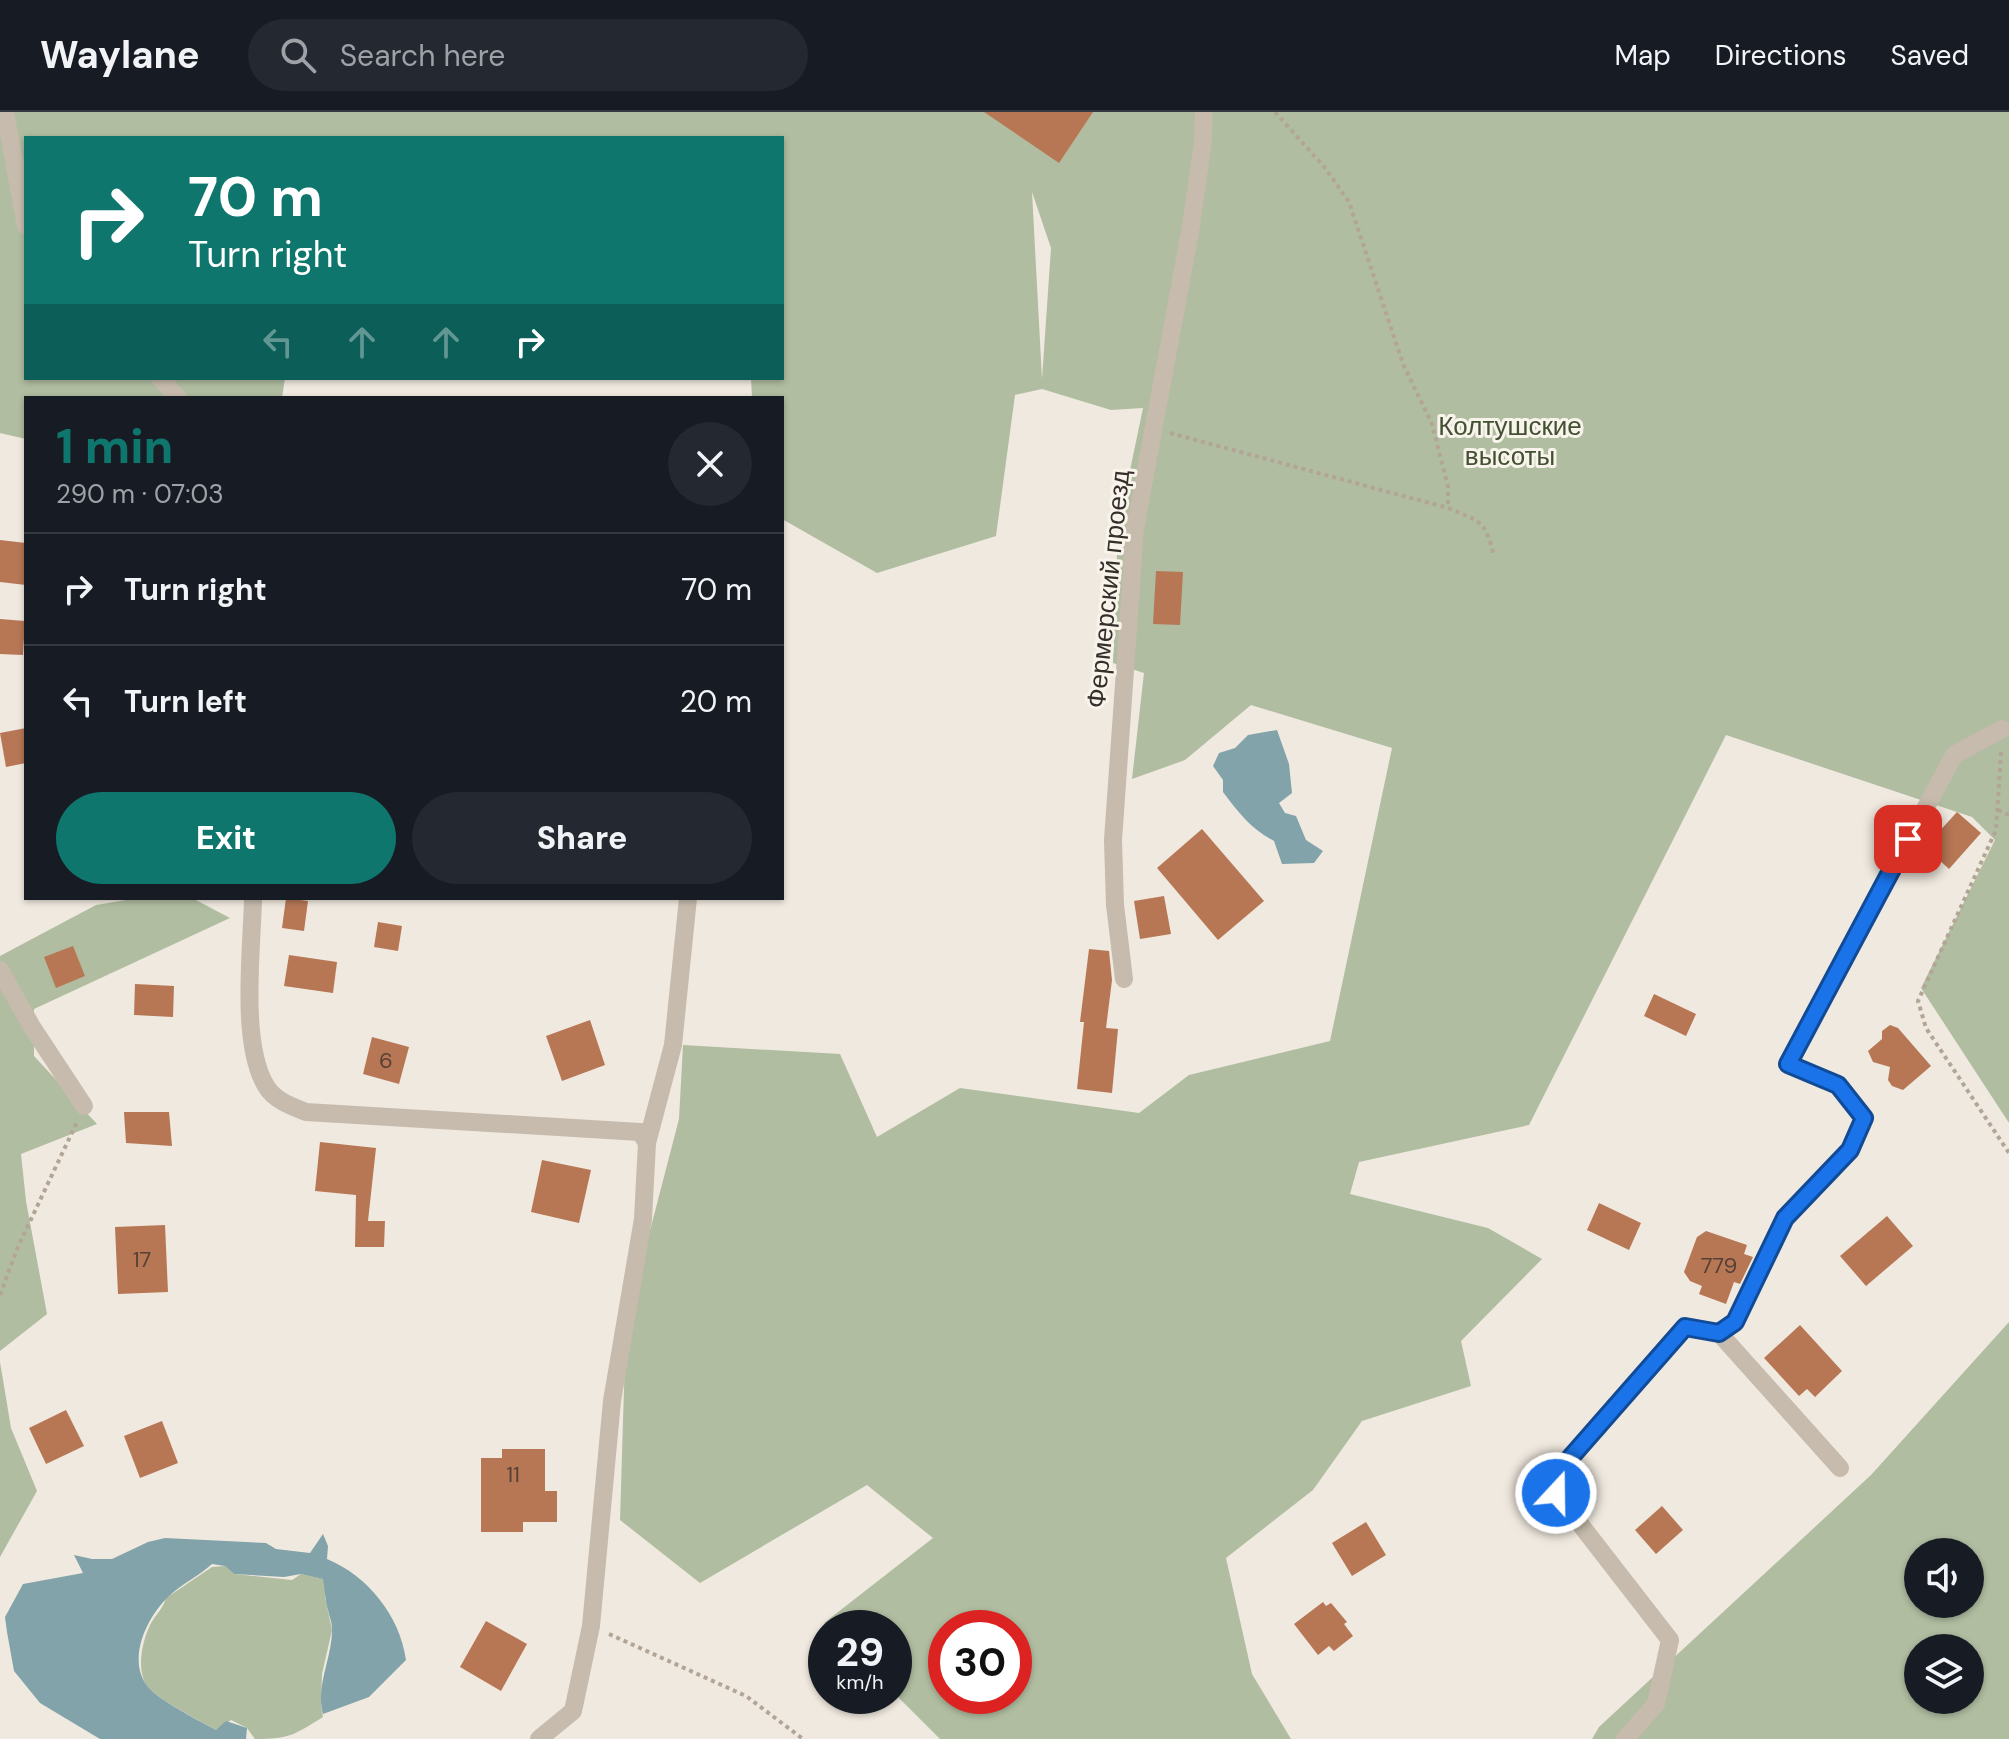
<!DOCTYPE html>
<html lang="en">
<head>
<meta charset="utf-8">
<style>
	:root { --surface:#171b24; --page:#242831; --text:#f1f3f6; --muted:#9ea1a6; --line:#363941; --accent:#0f766e }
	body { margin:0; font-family:"DM Sans",sans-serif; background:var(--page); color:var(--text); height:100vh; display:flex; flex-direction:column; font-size:30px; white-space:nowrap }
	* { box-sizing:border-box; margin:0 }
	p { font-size:26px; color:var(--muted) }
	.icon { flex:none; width:44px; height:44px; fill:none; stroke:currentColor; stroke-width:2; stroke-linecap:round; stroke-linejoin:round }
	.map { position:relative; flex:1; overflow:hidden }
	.details { position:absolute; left:24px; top:284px; width:760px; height:504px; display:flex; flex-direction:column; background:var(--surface); border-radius:0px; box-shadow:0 2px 6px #0004 }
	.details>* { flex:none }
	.hud { position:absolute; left:24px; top:24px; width:760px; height:244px; border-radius:0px; box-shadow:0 2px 6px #0004; background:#0f766e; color:#fff; overflow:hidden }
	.controls { position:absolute; left:1904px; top:1426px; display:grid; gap:16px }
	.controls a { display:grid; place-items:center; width:80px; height:80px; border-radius:50%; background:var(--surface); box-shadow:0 2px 6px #0004; font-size:40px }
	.speed { position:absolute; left:808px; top:1498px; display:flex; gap:16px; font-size:40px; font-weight:700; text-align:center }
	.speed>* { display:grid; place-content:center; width:104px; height:104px; border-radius:50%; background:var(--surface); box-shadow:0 2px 6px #0004; line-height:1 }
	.speed small { font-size:20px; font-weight:400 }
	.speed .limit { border:12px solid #d22; background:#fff; color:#111 }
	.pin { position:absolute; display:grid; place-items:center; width:68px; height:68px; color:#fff; margin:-34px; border-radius:16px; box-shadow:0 4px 12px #0006 }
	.me { position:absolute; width:88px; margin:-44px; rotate:21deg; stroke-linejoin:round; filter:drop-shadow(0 0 6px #0008) }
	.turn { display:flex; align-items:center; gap:28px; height:168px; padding:0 32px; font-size:36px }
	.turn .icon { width:104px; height:104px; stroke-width:2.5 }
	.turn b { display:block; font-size:56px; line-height:68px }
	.lanes { display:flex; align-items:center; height:76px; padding:0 32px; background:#0003; justify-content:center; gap:40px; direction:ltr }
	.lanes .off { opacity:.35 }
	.round { display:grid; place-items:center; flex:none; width:84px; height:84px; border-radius:42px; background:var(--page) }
	.headline { display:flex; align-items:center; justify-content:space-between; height:136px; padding:0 32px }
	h1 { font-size:48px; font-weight:800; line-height:60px; color:var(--accent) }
	.primary-button { display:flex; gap:16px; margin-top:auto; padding:16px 32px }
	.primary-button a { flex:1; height:92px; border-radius:48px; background:var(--accent); color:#fff; font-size:32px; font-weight:800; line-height:92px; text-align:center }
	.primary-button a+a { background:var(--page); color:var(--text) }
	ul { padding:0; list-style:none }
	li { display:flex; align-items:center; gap:24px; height:112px; padding:0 32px; border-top:2px solid var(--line) }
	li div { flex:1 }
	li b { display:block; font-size:30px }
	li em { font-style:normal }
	header { display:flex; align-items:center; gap:48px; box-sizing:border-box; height:112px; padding:0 40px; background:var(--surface); border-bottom:2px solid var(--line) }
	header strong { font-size:38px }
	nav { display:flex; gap:44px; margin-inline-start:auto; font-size:28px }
	.search { width:560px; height:72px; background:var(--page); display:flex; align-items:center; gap:20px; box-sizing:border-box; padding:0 28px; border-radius:44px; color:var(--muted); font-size:30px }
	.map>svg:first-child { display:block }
	.green { fill:#b0bda0; fill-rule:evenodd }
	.water { fill:#81a3a9 }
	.building { fill:#b77755 }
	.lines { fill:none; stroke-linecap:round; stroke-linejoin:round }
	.path { stroke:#b2a596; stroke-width:4; stroke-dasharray:4 4; stroke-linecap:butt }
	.street { stroke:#c6bbac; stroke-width:18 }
	.route-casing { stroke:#114b97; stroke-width:20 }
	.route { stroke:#1a73e8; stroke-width:14 }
	.labels { text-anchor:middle; stroke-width:6; stroke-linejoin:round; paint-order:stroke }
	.number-label { font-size:22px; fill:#564135 }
	.park-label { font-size:26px; fill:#425131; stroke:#f8f3eb }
	.street-label { font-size:26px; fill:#352f2a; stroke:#f8f3eb }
</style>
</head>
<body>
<header>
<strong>Waylane</strong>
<div class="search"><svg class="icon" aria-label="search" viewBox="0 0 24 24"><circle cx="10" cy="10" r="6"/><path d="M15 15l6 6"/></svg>Search here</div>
<nav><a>Map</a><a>Directions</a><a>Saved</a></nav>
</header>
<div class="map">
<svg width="2009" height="1627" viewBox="0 0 2009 1627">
	<rect width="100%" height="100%" fill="#f0e9df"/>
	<!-- green -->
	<g class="green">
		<path d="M0,0H2009V1011L1921,876L1995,728L1972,705L1726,623L1529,1013L1359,1050L1350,1082L1488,1116L1542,1147L1461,1229L1471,1274L1362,1309L1313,1378L1226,1446L1252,1562L1291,1627H940L894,1581V1516H830L824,1511L933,1426L867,1373L700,1471L620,1408L626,1211L679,1007L683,933L840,942L877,1025L960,976L1139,1001L1189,963L1330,929L1392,636L1251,593L1185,648L1132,667L1144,561L1113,551L1118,416L1143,296L1111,298L1042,277L1015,283L996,424L877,461L782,407V286H752L751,266H782V26H26V266H285L282,286H26V327L0,321ZM1032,80L1051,136L1042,267ZM946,1516H1014V1584H946Z"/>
		<polygon points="138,786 192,786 230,806 34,897 34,944 97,1012 21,1042 26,1089 47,1202 0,1239 0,844 96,793"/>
		<path d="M2009,1210V1627H1592L1599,1615L1871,1363ZM1918,1440H1970V1492H1918ZM1918,1536H1970V1588H1918Z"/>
		<polygon points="0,1250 11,1316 37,1379 0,1445"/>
		<path d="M225,1454L234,1462L292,1468L301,1462L324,1467L327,1475L325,1485L332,1518L322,1562L321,1593L323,1605C294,1623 290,1627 255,1627L247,1616L231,1608L216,1618C201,1609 156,1587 147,1574C136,1558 142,1530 150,1513C155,1503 163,1497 166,1486L212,1455Z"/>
	</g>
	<!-- water -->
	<g class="water">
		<path d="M1277,618L1289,652L1292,681L1279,691L1285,701L1296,704L1306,728L1323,739L1314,751L1282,752L1274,729C1251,717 1239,701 1223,680V668L1213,654L1219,641L1235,636L1248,623Z"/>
		<path d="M323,1422L328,1434L327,1447C368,1464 400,1504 406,1548L369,1585L323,1602C315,1574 333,1544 332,1516C332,1510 329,1504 328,1498C325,1488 325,1477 323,1467L301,1462L284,1465L234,1462L225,1454L212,1452C198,1465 181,1472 168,1485C147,1505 126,1548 148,1575C157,1587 201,1610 216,1618L226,1609L247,1616L246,1627H100L40,1591L14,1559L7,1520L5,1505L23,1472L83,1461L74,1443L92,1447H112L148,1430L165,1426L266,1431L276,1437L310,1441Z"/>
	</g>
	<!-- building -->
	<g class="building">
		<polygon points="984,0 1093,0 1059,51"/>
		<polygon points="0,428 26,431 26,473 0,470"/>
		<polygon points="1156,459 1183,460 1180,513 1153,512"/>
		<polygon points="0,507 25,509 23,543 0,542"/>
		<polygon points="26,616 26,651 6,655 0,621"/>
		<polygon points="1957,700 1981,721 1949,757 1925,735"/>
		<polygon points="1202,717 1264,789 1218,828 1157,756"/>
		<polygon points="1164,784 1171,822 1140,827 1134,789"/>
		<polygon points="286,786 308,789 304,819 282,816"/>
		<polygon points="378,810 402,814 398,839 374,835"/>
		<polygon points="73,834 85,864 56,876 44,845"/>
		<polygon points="1089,837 1109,839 1112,868 1106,916 1118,917 1112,981 1077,977 1084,910 1080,910"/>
		<polygon points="289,843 337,850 333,881 284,874"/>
		<polygon points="135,872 174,874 173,905 134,903"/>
		<polygon points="1654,882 1696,902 1686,924 1644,904"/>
		<polygon points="590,908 605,953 562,969 546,924"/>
		<polygon points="1890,913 1898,916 1931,954 1903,978 1892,974 1888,968 1890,955 1873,950 1868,939 1882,927 1882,919"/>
		<polygon points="372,925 409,935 399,972 363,962"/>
		<polygon points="124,1000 169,1000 172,1034 126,1031"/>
		<polygon points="320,1030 376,1036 368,1109 385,1109 384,1135 355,1135 356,1083 315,1079"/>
		<polygon points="542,1048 591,1058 579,1111 531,1100"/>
		<polygon points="1599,1091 1641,1111 1629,1138 1587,1118"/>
		<polygon points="1887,1104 1913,1134 1866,1174 1840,1144"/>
		<polygon points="165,1113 168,1180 118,1182 115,1115"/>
		<polygon points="1706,1119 1747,1133 1744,1142 1753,1145 1740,1172 1734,1170 1726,1192 1699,1182 1702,1174 1690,1169 1684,1160 1697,1125"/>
		<polygon points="1800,1213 1842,1259 1815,1285 1807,1277 1799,1284 1764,1246"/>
		<polygon points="66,1298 84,1334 46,1352 29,1316"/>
		<polygon points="162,1309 178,1351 140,1366 124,1324"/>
		<polygon points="502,1337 545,1337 545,1379 557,1379 557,1410 523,1410 523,1420 481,1420 481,1346 502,1346"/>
		<polygon points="1662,1394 1683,1418 1656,1442 1635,1418"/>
		<polygon points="1366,1410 1386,1443 1352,1464 1332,1431"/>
		<polygon points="1323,1490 1326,1494 1331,1491 1347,1510 1344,1512 1353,1524 1334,1539 1329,1534 1318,1543 1294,1512"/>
		<polygon points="486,1509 527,1532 501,1579 460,1555"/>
	</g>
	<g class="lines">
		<!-- path -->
		<g class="path">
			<polyline points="1275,0 1326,57 1349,90 1403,252 1432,312 1448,375 1448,396"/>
			<path d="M1170,321L1448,396C1481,410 1485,408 1494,444"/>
			<polyline points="2001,640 1996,718 1918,889 1926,916 2009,1041"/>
			<polyline points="1998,698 2009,703"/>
			<polyline points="0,1183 17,1137 77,1010"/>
			<polyline points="609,1522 746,1584 803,1627"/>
		</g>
		<!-- street -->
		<g class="street">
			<polyline points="5,0 26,114"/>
			<polyline points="160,266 178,286"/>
			<path d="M253,786C252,837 240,931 266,974C274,988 291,994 306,1000L640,1020L647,1031L643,1107L612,1289L591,1514L573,1599L539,1627"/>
			<polyline points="0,858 32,915 84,994"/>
			<polyline points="1124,867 1115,793 1113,728 1135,417 1190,120 1203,29 1204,0"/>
			<polyline points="647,1031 673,933 688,786"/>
			<polyline points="1719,1221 1840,1356"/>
			<polyline points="1625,1627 1656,1592 1670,1528 1556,1381 1556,1362 1685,1215 1719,1221 1735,1210 1785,1106 1850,1038 1864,1006 1838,973 1788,952 1954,643 2002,617"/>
		</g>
	</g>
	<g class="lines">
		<!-- route casing -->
		<g class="route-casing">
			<polyline id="route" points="1556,1381 1556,1362 1685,1215 1719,1221 1735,1210 1785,1106 1850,1038 1864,1006 1838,973 1788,952 1908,727"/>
		</g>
		<!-- route -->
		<use href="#route" class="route"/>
	</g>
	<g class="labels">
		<!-- number labels -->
		<g class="number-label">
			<text x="386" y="956">6</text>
			<text x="142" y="1155">17</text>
			<text x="1719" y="1161">779</text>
			<text x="513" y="1370">11</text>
		</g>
		<!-- park labels -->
		<g class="park-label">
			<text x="1510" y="323">Колтушские<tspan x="1510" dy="30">высоты</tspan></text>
		</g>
		<!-- street labels -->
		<g class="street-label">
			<text transform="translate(1108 477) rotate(-84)" y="9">Фермерский проезд</text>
		</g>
	</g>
</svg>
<div class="controls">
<a><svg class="icon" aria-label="sound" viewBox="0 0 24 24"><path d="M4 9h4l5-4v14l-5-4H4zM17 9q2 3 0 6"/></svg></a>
<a><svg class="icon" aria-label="layers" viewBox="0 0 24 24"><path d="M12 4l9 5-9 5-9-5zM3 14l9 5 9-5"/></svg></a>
</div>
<div class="speed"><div>29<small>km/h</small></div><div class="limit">30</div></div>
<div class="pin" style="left:1908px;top:727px;background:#d93025"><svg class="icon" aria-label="arrive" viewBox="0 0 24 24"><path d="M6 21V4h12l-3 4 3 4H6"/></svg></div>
<svg class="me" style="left:1556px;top:1381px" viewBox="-20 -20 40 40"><circle r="17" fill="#1a73e8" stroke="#fff" stroke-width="3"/><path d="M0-11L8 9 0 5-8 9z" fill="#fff"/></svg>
<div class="hud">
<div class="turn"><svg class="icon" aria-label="right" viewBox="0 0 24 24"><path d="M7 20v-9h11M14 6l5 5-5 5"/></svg><div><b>70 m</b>Turn right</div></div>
<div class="lanes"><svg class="icon off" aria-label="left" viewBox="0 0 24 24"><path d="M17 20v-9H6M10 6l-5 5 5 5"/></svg><svg class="icon off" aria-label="ahead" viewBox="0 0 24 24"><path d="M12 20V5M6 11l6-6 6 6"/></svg><svg class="icon off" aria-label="ahead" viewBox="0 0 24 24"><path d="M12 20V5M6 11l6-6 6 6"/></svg><svg class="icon" aria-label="right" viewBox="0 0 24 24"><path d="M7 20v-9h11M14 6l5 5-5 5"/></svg></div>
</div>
<section class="details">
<div class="headline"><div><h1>1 min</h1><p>290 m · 07:03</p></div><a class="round"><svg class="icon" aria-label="close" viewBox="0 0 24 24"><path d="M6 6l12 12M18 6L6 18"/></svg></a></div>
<ul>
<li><svg class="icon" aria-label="right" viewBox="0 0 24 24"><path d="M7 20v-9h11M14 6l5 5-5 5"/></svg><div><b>Turn right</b></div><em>70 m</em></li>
<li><svg class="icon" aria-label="left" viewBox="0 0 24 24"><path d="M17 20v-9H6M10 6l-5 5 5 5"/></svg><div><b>Turn left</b></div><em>20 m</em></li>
</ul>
<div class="primary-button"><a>Exit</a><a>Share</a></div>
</section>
</div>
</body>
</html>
